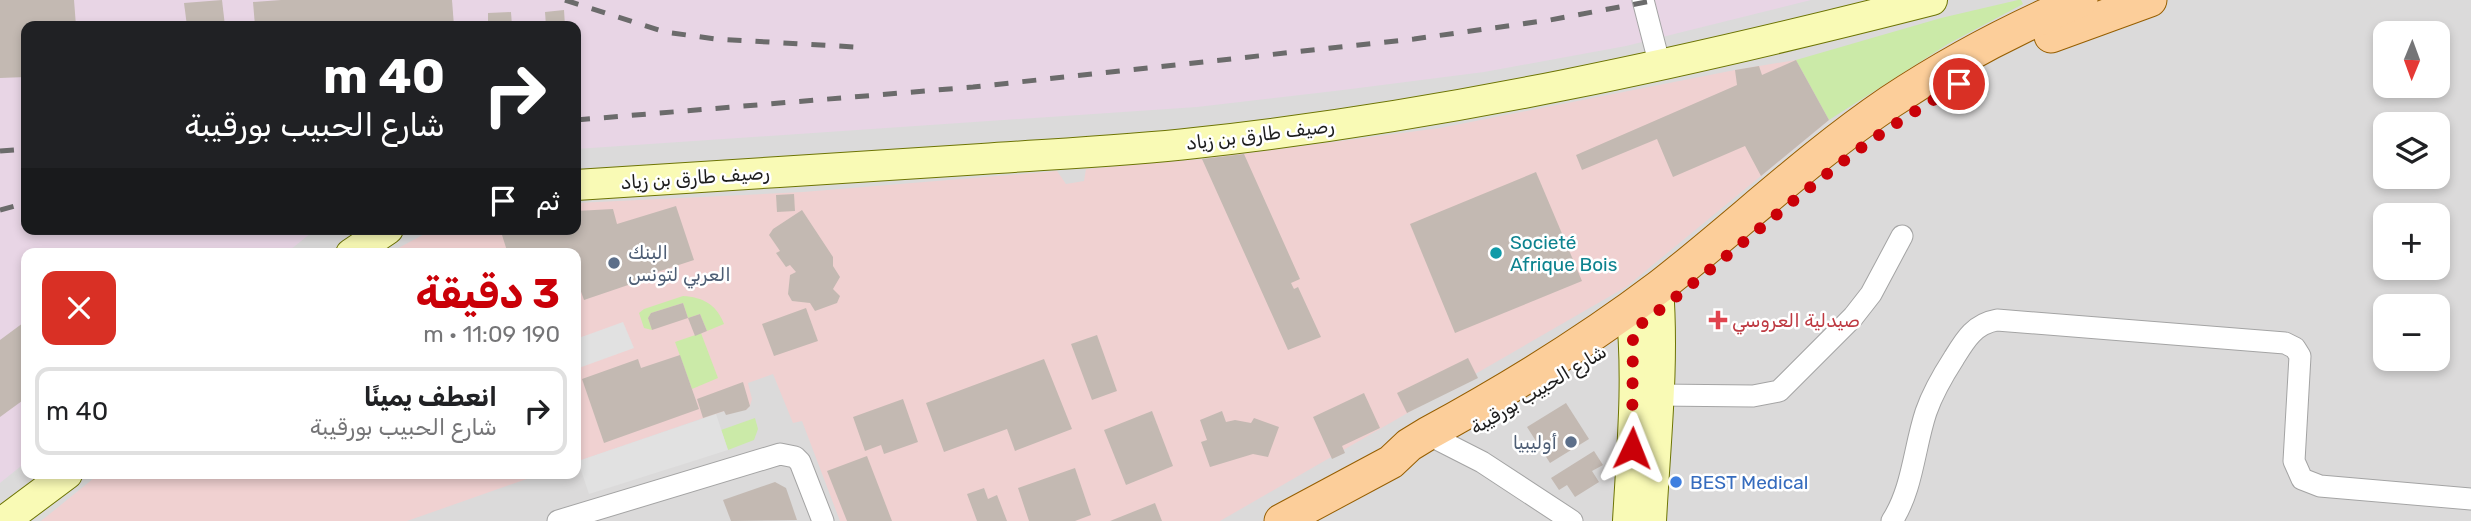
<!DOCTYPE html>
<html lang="ar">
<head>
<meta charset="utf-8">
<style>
	:root { --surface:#fff; --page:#f6f6f6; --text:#202124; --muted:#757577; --line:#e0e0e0; --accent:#ca0008 }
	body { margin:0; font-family:Rubik,Cairo,sans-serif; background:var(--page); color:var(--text); direction:rtl; height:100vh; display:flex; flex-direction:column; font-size:26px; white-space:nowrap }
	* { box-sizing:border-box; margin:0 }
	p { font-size:23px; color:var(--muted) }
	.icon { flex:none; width:38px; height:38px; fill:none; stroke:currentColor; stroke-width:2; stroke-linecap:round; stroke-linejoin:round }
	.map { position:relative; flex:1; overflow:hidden; direction:ltr }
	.panel { position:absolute; left:21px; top:248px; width:560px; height:231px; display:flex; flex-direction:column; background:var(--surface); border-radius:14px; box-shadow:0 4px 10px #0003; direction:rtl }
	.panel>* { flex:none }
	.guide { position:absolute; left:21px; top:21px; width:560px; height:214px; border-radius:14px; box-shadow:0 4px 10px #0003; direction:rtl; background:#202124; color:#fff; overflow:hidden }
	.needle { width:46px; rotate:181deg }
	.fabs { position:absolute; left:2373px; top:21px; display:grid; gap:14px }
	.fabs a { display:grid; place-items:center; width:77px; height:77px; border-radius:14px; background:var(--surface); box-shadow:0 4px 10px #0003; font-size:35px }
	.pin { position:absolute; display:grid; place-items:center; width:60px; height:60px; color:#fff; margin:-30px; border:4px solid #fff; border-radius:50%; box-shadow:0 2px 7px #0007 }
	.me { position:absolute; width:77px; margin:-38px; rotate:2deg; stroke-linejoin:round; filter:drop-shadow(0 0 5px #0008) }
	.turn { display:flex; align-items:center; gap:24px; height:147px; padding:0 21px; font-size:32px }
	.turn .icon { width:91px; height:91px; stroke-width:2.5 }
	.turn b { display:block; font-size:49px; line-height:60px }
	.then { display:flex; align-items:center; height:66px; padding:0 21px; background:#0003; gap:14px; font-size:26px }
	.round { display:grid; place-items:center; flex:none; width:74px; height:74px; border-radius:14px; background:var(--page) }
	.headline { display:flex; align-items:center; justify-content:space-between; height:119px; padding:0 21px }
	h1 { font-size:42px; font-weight:700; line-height:52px; color:var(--accent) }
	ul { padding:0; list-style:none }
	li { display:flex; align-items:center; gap:21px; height:88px; margin:0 14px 10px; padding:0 7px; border:4px solid var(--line); border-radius:14px }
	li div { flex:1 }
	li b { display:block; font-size:26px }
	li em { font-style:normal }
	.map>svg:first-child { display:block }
	.residential { fill:#dbdada; fill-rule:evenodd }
	.commercial { fill:#f0d1d1 }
	.industrial { fill:#e8d5e5 }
	.grass { fill:#cbeaa8 }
	.parking { fill:#e1e1e1 }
	.building { fill:#c3b9b2 }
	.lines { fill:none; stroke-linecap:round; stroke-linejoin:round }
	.street-casing { stroke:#a4a4a4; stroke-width:23 }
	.secondary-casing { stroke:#6d7404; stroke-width:32 }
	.primary-casing { stroke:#965e00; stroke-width:35 }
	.street { stroke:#fff; stroke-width:21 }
	.secondary { stroke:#f9fab5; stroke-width:30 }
	.primary { stroke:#fcce9a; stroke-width:33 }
	.rail { stroke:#6b6b6b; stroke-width:5; stroke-dasharray:14 14; stroke-linecap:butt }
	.route { stroke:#ca0008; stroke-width:12; stroke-dasharray:0 21.6 }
	.culture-dot { fill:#0f9aa8; stroke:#fff; stroke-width:2.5 }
	.service-dot { fill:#5c6f8a; stroke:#fff; stroke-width:2.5 }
	.health-dot { fill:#e0444e; stroke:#fff; stroke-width:2.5 }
	.shop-dot { fill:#3f7fe0; stroke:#fff; stroke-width:2.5 }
	.labels { text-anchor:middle; stroke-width:5; stroke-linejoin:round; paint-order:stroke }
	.street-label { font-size:19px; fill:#1d1d1d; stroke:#fff }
	.culture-label { font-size:19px; fill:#0d838f; stroke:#fff; text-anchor:start }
	.service-label { font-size:19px; fill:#4e5e75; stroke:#fff; text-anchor:start }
	.health-label { font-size:19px; fill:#be3a42; stroke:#fff; text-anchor:start }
	.shop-label { font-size:19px; fill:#366cbe; stroke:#fff; text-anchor:start }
</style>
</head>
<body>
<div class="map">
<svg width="2471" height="521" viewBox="0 0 2471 521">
	<rect width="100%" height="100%" fill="#eeeae3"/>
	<!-- residential -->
	<path class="residential" d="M1248,0H2471V521H0V90L26,229H576V42ZM2385,33H2438V86H2385ZM2385,124H2438V177H2385ZM2385,215H2438V268H2385ZM26,254H576V474H26ZM2385,306H2438V359H2385Z"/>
	<!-- commercial -->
	<g class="commercial">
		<polygon points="1796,60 1829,120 1626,287 1220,521 840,521 802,421 793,423 773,374 748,383 752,399 750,406 746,410 724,411 576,462 576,254 387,254 434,229 576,229 576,203 803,192 1057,171 1066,184 1084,181 1086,169 1202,159 1440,128 1735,70"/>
		<polygon points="99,474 541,474 407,521 41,521"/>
	</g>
	<!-- industrial -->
	<polygon class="industrial" points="0,0 1811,0 1626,46 1484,72 1343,90 1197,107 576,149 576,26 26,26 26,229 316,229 285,254 26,254 26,462 0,483"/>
	<!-- grass -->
	<g class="grass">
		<polygon points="2018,0 2021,0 2023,4 1948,44 1829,120 1796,60 1941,18"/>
		<path d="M683,296C703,297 717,305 724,324L707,331L700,314L688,318L683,303L651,313L648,318L652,330L644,328L639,313L644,309Z"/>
		<polygon points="701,333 718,378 692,389 675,342"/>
		<polygon points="755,418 758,429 754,440 728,450 721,430"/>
	</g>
	<!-- parking -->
	<g class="parking">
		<polygon points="623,322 634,348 576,369 576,339"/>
		<polygon points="716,414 728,450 589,494 578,461"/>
	</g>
	<!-- building -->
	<g class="building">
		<polygon points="0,0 74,0 76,26 26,26 26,77 0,78"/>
		<polygon points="222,0 225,26 187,26 184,3"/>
		<polygon points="281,0 452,0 454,26 255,26 253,2"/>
		<polygon points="564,10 565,26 546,26 545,12"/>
		<polygon points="511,12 512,26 488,26 488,13"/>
		<polygon points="1796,60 1829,120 1761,176 1745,146 1673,177 1657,139 1582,170 1576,155 1737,85 1735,70 1759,66 1762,75"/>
		<polygon points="1244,154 1300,279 1291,283 1294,289 1298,287 1321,337 1288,350 1202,159"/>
		<polygon points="1536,172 1582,281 1455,333 1410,224"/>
		<polygon points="794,194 795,211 777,212 776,195"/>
		<polygon points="676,206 694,260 636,279 637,282 584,300 579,286 576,287 576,254 508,254 502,235 518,229 576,229 576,211 613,209 617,224"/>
		<polygon points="802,210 833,257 833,266 840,277 833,289 840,296 837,303 815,311 810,303 792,301 788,294 790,275 796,272 790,265 786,267 776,253 780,251 769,235 773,229"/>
		<polygon points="683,303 688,318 652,330 648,318 651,313"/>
		<polygon points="806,308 818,341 774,356 762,324"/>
		<polygon points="700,314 707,331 695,336 688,318"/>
		<polygon points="23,323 26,327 26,398 0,417 0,340"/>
		<polygon points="1097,335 1117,391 1092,400 1071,344"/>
		<polygon points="680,355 699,409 604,443 582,379 638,359 641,368"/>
		<polygon points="1468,358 1478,378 1407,413 1397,393"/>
		<polygon points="1044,359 1072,429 1015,451 1007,429 944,452 926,403"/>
		<polygon points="743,382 750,406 746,410 726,415 724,411 703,418 697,399"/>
		<polygon points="1364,393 1380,428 1342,446 1345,453 1332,459 1313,417"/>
		<polygon points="903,399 918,442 884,454 881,445 865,451 853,417"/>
		<polygon points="1566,403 1589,439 1550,463 1527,427"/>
		<polygon points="1152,411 1173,466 1126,485 1104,430"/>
		<polygon points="1222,411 1226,422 1235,420 1251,423 1254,418 1279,427 1268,457 1253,454 1210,467 1201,442 1207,440 1200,420"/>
		<polygon points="1594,451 1603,465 1592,471 1599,482 1575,497 1567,485 1559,490 1551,478"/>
		<polygon points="867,456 892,521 847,521 827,471"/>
		<polygon points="1075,468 1091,515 1075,521 1029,521 1018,488"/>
		<polygon points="775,482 786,488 797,520 731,521 723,500"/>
		<polygon points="984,488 988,499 997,495 1007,521 977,521 967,494"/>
		<polygon points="1155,503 1162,521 1110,521"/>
	</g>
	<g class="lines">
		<!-- street casing -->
		<g class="street-casing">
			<g id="street">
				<polyline points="1643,0 1660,66"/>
				<polyline points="1658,395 1753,396 1779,391 1853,317 1871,294 1902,236"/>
				<polyline points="1427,434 1482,462 1572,521"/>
				<polyline points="558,521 780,454 795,457 800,462 823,521"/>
				<path d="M1892,521C1913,488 1914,448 1926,412C1933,392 1943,375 1954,358C1965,340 1974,324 1997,320L2285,343L2295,348L2300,356L2294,461L2302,479L2320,486L2471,499"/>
			</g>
		</g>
		<!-- secondary casing -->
		<g class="secondary-casing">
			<g id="secondary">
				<path d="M576,185C711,176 847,168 982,159C1053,154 1124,151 1195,143C1445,116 1689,62 1932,0"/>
				<polyline points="351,254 388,229"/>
				<polyline points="4,521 67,474"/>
				<path d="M1628,521C1632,450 1639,378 1631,307"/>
				<path d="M1651,521C1655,444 1664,365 1658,287"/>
			</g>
		</g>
		<!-- primary casing -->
		<g class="primary-casing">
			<g id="primary">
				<polyline points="2051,36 2150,0"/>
				<path d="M1281,521L1391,462L1409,445L1427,434C1508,390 1585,343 1659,287C1736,227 1809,157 1890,102C1950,62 2015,28 2081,0"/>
			</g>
		</g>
		<!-- street -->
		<use href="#street" class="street"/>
		<!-- secondary -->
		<use href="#secondary" class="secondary"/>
		<!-- primary -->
		<use href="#primary" class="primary"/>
		<!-- rail -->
		<g class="rail">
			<polyline points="565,0 665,32 716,39 855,47"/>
			<polyline points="576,120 973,87 1414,39 1550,20 1657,0"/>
			<polyline points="0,151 26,149"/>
			<polyline points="0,210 26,203"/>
		</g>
	</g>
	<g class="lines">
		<!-- route -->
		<path class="route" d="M1632,448L1633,330C1714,270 1788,201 1869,142C1898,121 1929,103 1959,84"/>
	</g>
	<!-- markers -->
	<circle class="culture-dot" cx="1496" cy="253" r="7"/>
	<g class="service-dot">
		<circle cx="614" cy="263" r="7"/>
		<circle cx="1571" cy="442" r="7"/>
	</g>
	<path class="health-dot" d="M1714.5 309.5h7v7h7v7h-7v7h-7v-7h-7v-7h7z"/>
	<circle class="shop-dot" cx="1676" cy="482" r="7"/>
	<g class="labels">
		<!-- street labels -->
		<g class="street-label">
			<text transform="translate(1260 134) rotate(-7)" y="7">رصيف طارق بن زياد</text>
			<text transform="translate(695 177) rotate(-4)" y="7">رصيف طارق بن زياد</text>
			<text transform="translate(1538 389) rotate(-31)" y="7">شارع الحبيب بورقيبة</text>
		</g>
		<!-- culture labels -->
		<g class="culture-label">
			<text x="1510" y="249">Societé<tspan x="1510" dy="22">Afrique Bois</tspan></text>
		</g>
		<!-- service labels -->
		<g class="service-label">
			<text x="628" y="259">البنك<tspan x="628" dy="22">العربي لتونس</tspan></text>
			<text x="1557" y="449" text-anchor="end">أوليبيا</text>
		</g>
		<!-- health labels -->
		<g class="health-label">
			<text x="1732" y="327">صيدلية العروسي</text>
		</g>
		<!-- shop labels -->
		<g class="shop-label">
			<text x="1690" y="489">BEST Medical</text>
		</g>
	</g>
</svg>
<div class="fabs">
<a><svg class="needle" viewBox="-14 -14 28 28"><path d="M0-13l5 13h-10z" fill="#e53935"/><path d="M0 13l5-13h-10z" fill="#757577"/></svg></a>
<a><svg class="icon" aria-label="layers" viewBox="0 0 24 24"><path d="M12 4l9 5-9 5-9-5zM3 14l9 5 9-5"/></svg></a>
<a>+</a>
<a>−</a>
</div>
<div class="pin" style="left:1959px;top:84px;background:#d93025"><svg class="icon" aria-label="arrive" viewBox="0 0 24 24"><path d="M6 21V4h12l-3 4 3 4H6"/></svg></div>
<svg class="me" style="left:1632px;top:448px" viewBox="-20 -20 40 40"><path d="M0-17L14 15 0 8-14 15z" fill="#ca0008" stroke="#fff" stroke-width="4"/></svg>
<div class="guide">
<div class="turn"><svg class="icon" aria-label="right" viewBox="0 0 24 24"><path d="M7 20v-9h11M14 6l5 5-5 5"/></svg><div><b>40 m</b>شارع الحبيب بورقيبة</div></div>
<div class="then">ثم<svg class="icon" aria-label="arrive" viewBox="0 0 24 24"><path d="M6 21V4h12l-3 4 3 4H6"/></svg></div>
</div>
<section class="panel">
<div class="headline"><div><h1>3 دقيقة</h1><p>190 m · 11:09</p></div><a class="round" style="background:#d93025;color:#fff"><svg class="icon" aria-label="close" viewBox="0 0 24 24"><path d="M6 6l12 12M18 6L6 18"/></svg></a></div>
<ul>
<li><svg class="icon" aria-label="right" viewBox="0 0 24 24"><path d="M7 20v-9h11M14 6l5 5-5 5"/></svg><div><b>انعطف يمينًا</b><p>شارع الحبيب بورقيبة</p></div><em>40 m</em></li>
</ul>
</section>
</div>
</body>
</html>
